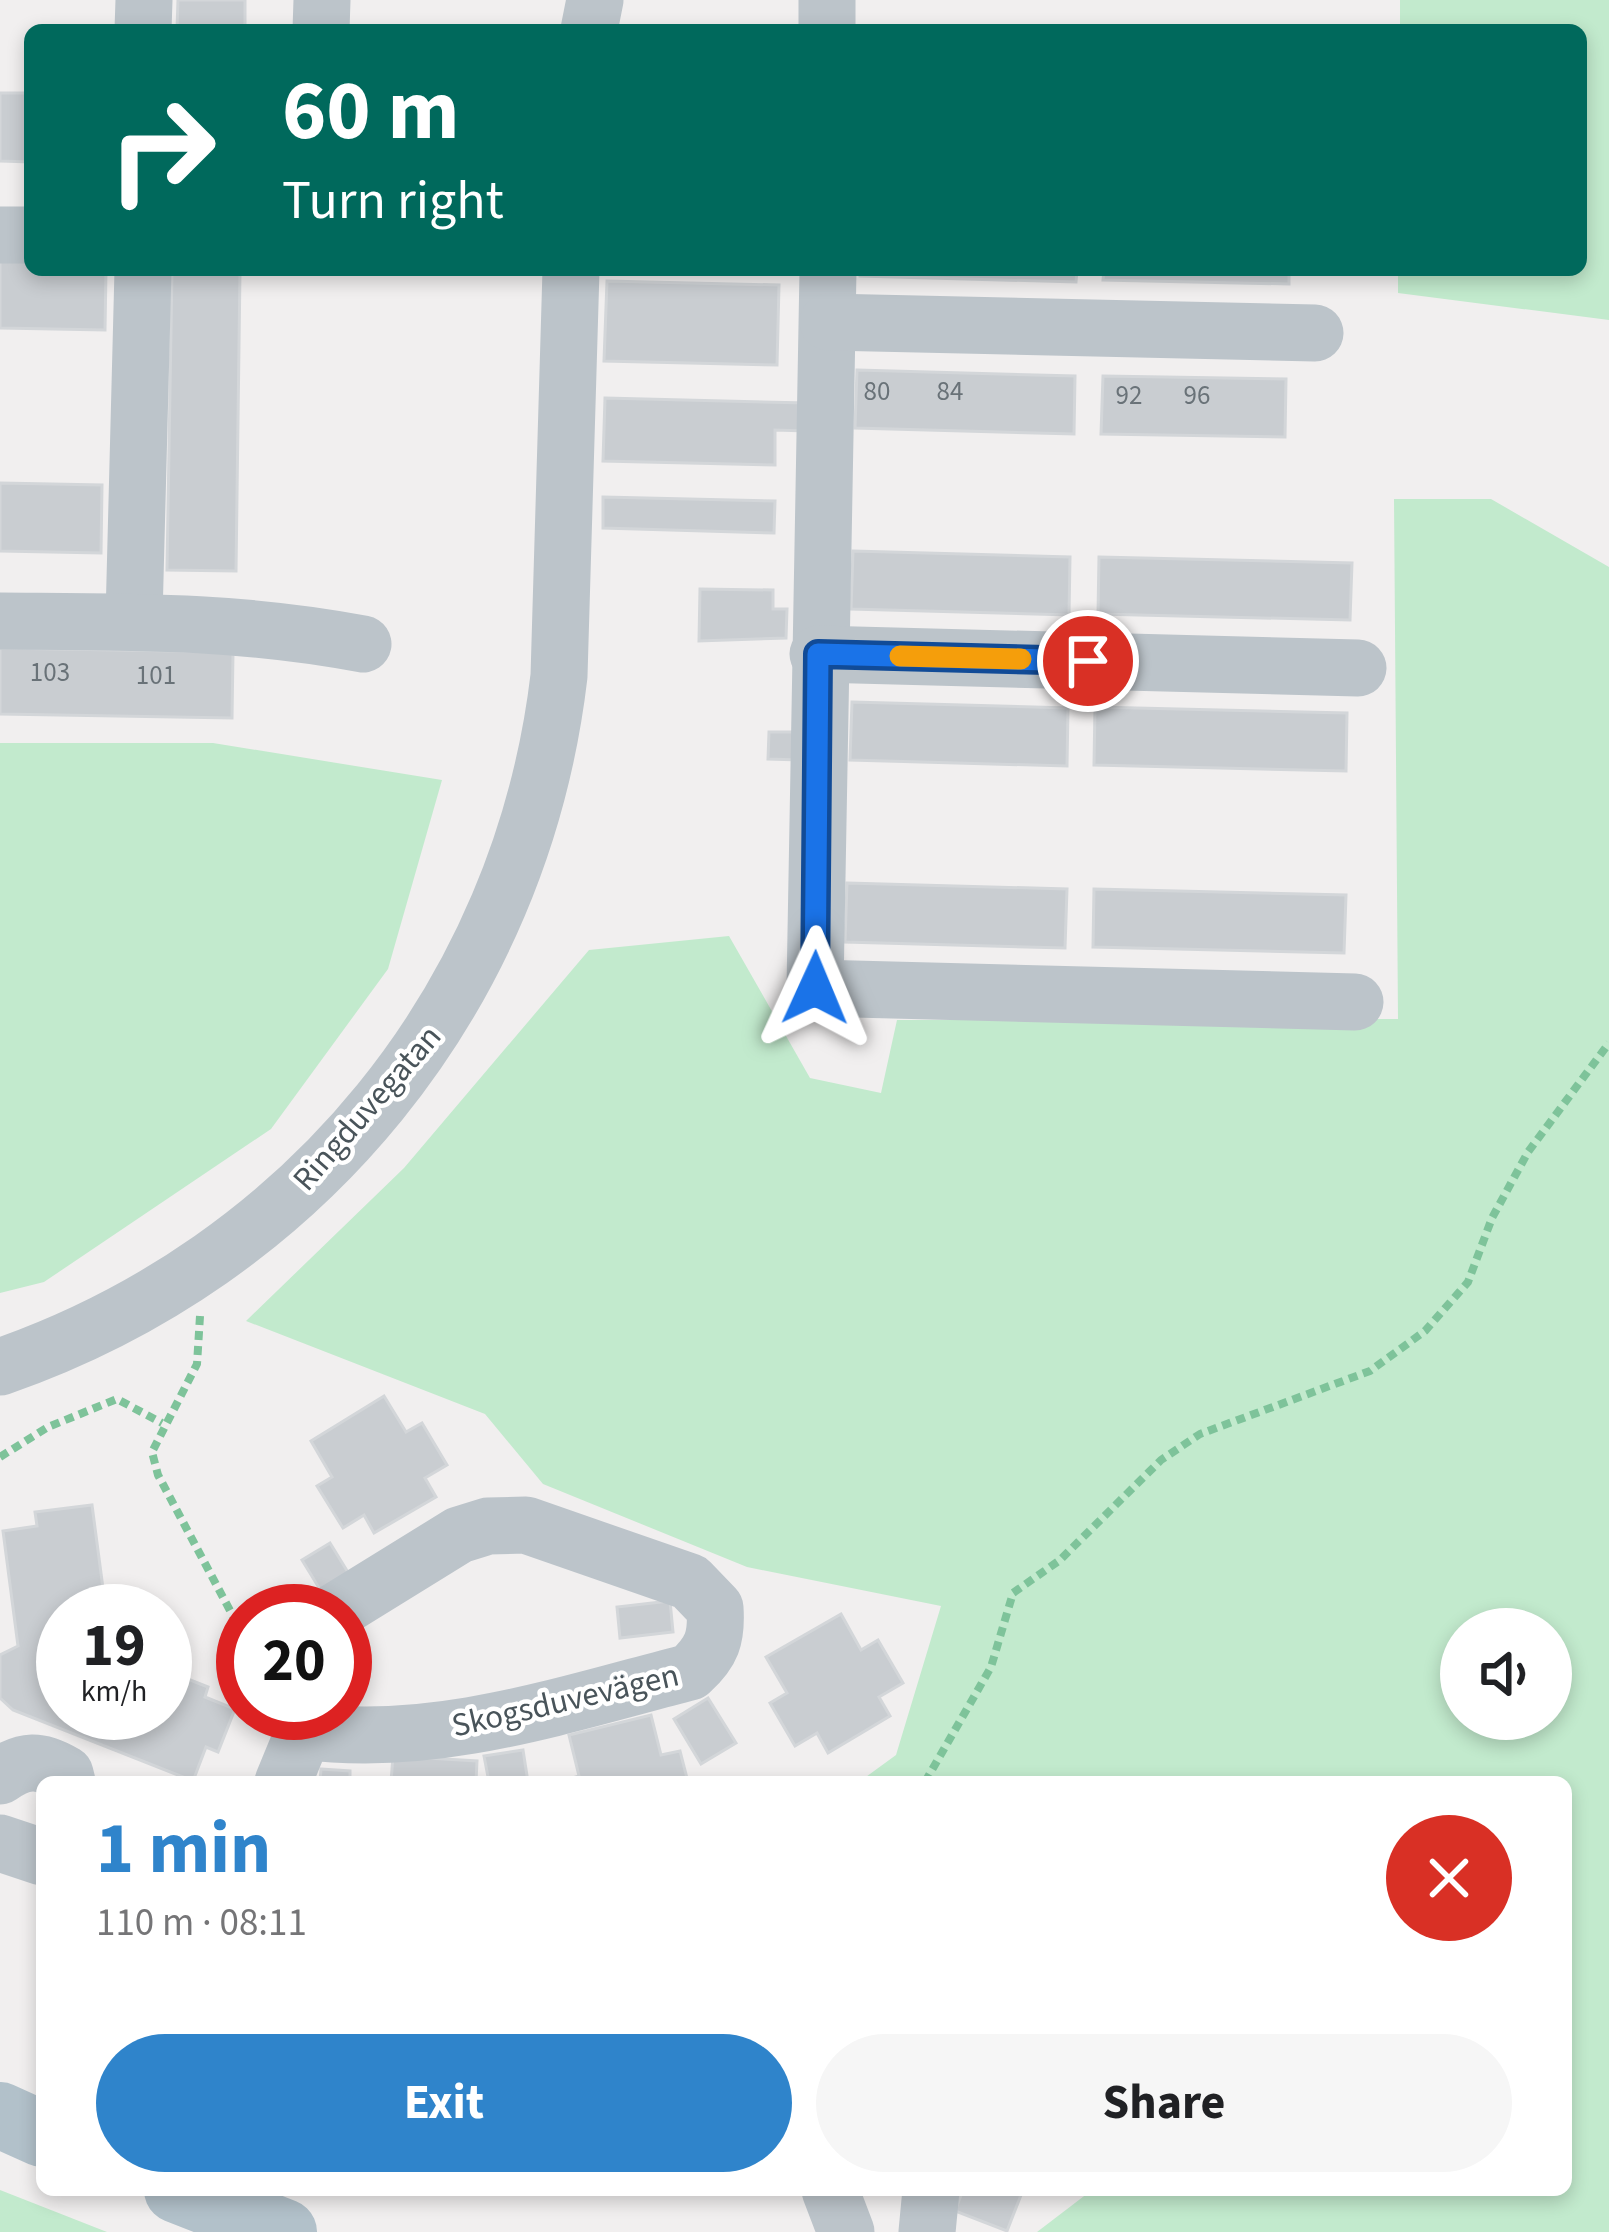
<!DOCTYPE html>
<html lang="en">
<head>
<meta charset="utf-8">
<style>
	:root { --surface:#fff; --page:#f6f6f6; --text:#202124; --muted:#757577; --accent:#2f84cb }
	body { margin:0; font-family:"Source Sans 3",sans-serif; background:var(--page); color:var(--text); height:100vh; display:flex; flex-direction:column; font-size:45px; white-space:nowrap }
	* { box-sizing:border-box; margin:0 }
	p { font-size:39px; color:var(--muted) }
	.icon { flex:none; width:66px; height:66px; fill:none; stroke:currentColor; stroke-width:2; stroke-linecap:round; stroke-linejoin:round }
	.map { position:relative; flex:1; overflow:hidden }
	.drawer { position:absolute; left:36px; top:1776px; width:1536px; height:420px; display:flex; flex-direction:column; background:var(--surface); border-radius:18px; box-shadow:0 6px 18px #0003 }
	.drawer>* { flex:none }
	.guide { position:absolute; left:24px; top:24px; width:1563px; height:252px; border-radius:18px; box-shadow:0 6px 18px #0003; background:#00695c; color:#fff; overflow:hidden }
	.fabs { position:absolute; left:1440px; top:1608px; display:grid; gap:24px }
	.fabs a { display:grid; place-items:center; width:132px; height:132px; border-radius:50%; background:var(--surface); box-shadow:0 6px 18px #0003; font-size:60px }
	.speed { position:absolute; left:36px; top:1584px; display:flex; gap:24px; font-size:60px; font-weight:700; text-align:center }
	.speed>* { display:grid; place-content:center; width:156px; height:156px; border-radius:50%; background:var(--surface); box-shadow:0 6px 18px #0003; line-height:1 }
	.speed small { font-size:30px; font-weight:400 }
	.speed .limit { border:18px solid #d22; background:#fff; color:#111 }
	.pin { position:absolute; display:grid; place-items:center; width:102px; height:102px; color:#fff; margin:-51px; border:6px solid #fff; border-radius:50%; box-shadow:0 3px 12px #0007 }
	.me { position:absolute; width:132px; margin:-66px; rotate:1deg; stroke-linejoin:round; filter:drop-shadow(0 0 9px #0008) }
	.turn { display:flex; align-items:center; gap:42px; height:252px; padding:0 60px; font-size:54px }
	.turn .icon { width:156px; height:156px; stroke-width:2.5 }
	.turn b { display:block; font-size:84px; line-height:102px }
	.round { display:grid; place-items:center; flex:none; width:126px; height:126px; border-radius:63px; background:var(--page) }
	.headline { display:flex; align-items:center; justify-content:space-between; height:204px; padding:0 60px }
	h1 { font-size:72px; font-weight:700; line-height:90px; color:var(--accent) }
	.cta { display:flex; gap:24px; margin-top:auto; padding:24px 60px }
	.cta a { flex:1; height:138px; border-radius:72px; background:var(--accent); color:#fff; font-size:48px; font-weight:700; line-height:138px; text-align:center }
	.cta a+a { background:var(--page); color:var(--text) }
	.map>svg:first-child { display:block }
	.green { fill:#c2eacd; fill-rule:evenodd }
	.building { fill:#c9cdd1; stroke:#d3d6d9; stroke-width:3 }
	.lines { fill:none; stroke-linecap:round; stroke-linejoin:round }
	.path { stroke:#7ec39a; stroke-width:8; stroke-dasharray:9 6; stroke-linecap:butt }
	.minor { stroke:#bcc4ca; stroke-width:57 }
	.major { stroke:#b2c1ca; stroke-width:66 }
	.route-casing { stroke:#114b97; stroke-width:30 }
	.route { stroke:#1a73e8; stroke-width:21 }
	.slow { stroke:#f59e0b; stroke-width:21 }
	.labels { text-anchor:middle; stroke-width:9; stroke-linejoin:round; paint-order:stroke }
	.number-label { font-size:27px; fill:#697278 }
	.street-label { font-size:33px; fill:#49545a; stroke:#fff }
</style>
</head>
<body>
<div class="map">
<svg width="1609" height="2232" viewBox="0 0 1609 2232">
	<rect width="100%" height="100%" fill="#f1efef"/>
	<!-- green -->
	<g class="green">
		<polygon points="1400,0 1609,0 1609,320 1398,293 1398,270 1581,270 1581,30 1400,30"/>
		<path d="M1394,499H1491L1609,567V2232H1037L1092,2190H1566V1782H859L896,1755L941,1606L747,1567L543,1484L485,1414L246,1321L404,1168L589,950L729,936L810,1078L881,1093L897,1020L1398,1019ZM1461,1629H1551V1719H1461Z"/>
		<polygon points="0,743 213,743 442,780 388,969 271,1129 44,1282 0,1293"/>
		<polygon points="0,2190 107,2232 0,2232"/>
	</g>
	<!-- building -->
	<g class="building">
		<polygon points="178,0 245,0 245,30 177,30"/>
		<polygon points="0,93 30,93 30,162 0,161"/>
		<polygon points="0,259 30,260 30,270 106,270 105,330 0,328"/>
		<polygon points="172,270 240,270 236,571 167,570"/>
		<polygon points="860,270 1077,270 1076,282 860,276"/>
		<polygon points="1104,270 1289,270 1289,284 1103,280"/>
		<polygon points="607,281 779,285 777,365 604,361"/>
		<polygon points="857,370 1075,376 1074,434 855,428"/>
		<polygon points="1103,376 1286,379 1285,437 1101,434"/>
		<polygon points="605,398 807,403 806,431 775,430 775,465 603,461"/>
		<polygon points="0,483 102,485 101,553 0,551"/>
		<polygon points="603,497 775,501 774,533 603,528"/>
		<polygon points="853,551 1070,557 1069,615 851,609"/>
		<polygon points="1099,557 1352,563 1350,620 1098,614"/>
		<polygon points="700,589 773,590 773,609 787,609 786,638 699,641"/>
		<polygon points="0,648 233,652 232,718 0,714"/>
		<polygon points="852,702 1068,708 1067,766 850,760"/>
		<polygon points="1095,707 1347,713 1346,771 1094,765"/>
		<polygon points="769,732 801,732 800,760 768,759"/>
		<polygon points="847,883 1067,889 1065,948 845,942"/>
		<polygon points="1094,889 1346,895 1344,953 1093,947"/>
		<polygon points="384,1396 406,1432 422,1423 447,1465 425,1478 436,1497 374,1533 364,1515 343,1528 317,1486 332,1477 311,1441"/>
		<polygon points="92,1505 106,1611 63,1611 63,1713 165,1713 165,1670 208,1687 205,1697 235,1709 218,1752 206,1747 193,1781 13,1710 0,1698 0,1655 18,1646 3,1531 37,1526 35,1512"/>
		<polygon points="330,1543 349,1574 321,1591 302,1560"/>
		<polygon points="670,1601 673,1632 620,1638 617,1607"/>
		<polygon points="841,1614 861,1650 878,1640 903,1683 879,1697 890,1716 828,1753 817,1733 795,1746 770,1703 787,1693 766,1657"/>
		<polygon points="708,1698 736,1743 701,1764 674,1719"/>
		<polygon points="651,1715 661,1755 680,1751 688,1782 560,1782 579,1776 569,1735"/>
		<polygon points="523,1750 528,1782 489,1782 484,1756"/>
		<polygon points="393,1756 477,1761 476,1782 391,1782"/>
		<polygon points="321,1769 350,1771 350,1782 320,1782"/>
		<polygon points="963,2190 1021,2195 1007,2231 955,2211"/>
	</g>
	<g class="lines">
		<!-- path -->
		<g class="path">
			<polyline points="200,1316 197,1364 152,1452 158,1475 243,1635"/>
			<polyline points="0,1457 48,1427 117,1399 162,1423"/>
			<polyline points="925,1782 991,1667 1013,1593 1060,1560 1161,1460 1200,1434 1370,1371 1425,1331 1468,1282 1492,1218 1528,1152 1609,1043"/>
		</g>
		<!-- minor -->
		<g class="minor">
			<polyline points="827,0 827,30"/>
			<polyline points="143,30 144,0"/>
			<polyline points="321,30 322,0"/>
			<polyline points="589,30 595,0"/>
			<polyline points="0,235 30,235"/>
			<polyline points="828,270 815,988 1355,1002"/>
			<polyline points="828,322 1315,333"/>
			<polyline points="134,618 143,270"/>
			<path d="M0,621C127,622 236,620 363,644"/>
			<polyline points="818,654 1358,668"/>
			<path d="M0,1367C305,1261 521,998 559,676L571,270"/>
			<path d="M304,1731C433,1749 566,1704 690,1672C712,1652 717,1638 715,1608L690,1582L526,1525L488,1526L459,1535L336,1611"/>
			<path d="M0,1776C24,1759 40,1759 65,1774L67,1782"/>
			<polyline points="283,1782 304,1731 292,1713"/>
			<polyline points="0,1843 42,1857"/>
			<polyline points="830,2190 846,2232"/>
			<polyline points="927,2232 931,2190"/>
		</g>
		<!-- major -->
		<g class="major">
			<polyline points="0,2115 42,2134"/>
			<polyline points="177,2190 284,2232"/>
		</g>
	</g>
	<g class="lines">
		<!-- route casing -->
		<g class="route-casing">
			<polyline id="route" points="815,988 818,654 1088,661"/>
		</g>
		<!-- route -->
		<use href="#route" class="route"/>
		<!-- slow -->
		<polyline class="slow" points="900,656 1021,659"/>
	</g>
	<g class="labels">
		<!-- number labels -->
		<g class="number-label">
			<text x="877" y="400">80</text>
			<text x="950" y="400">84</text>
			<text x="1129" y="404">92</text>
			<text x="1197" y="404">96</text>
			<text x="50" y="681">103</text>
			<text x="156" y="684">101</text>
		</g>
		<!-- street labels -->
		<g class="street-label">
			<text transform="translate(366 1107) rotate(-49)" y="12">Ringduvegatan</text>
			<text transform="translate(565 1699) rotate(-13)" y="12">Skogsduvevägen</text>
		</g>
	</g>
</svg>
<div class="fabs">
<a><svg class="icon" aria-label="sound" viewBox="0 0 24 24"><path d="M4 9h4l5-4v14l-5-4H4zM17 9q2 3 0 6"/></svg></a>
</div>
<div class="speed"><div>19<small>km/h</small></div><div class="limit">20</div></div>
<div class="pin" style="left:1088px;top:661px;background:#d93025"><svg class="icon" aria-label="arrive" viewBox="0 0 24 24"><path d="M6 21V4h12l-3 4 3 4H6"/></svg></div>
<svg class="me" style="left:815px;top:988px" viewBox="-20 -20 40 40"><path d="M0-17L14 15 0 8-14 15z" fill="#1a73e8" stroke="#fff" stroke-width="4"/></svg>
<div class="guide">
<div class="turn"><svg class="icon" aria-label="right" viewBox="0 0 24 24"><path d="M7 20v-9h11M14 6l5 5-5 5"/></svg><div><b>60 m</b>Turn right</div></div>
</div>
<section class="drawer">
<div class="headline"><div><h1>1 min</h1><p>110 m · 08:11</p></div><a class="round" style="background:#d93025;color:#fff"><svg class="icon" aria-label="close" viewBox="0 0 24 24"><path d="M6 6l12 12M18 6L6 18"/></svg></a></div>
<div class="cta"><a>Exit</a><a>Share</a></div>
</section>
</div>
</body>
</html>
